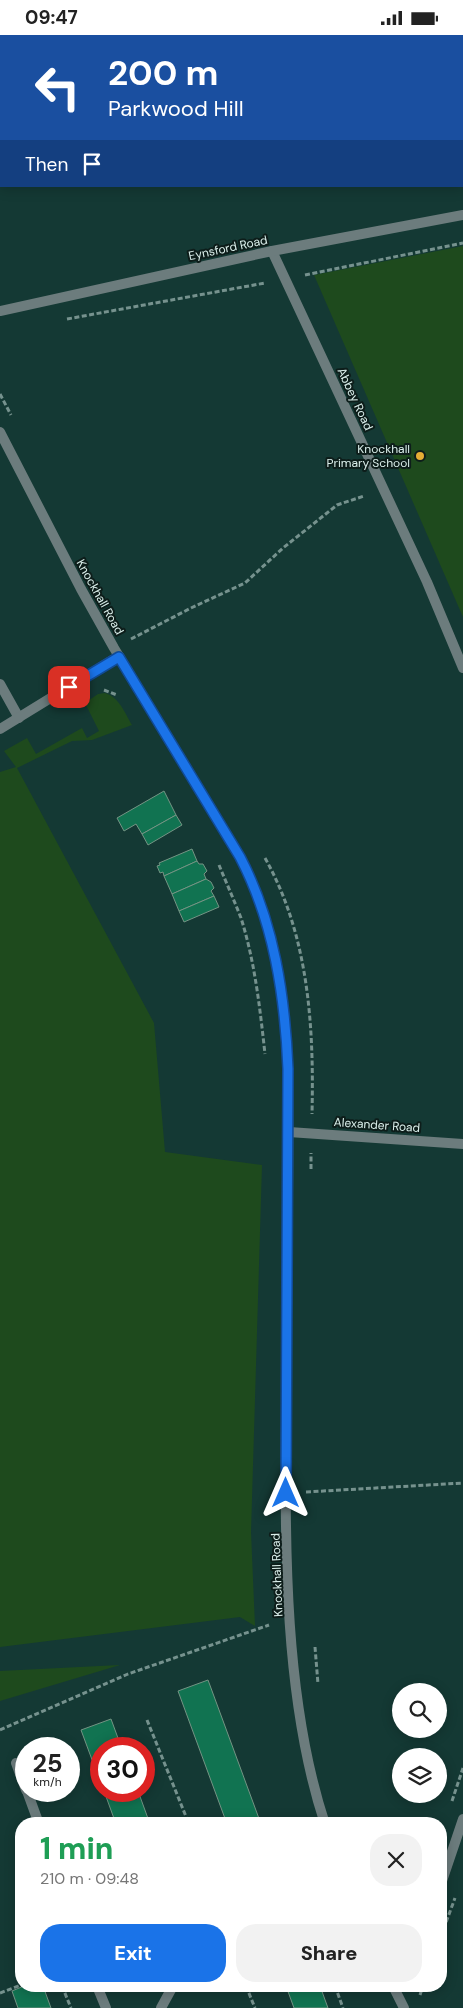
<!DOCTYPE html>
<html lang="en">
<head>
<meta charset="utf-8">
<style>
	:root { --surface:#fff; --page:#f2f2f2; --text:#222; --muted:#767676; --accent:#1a73e8 }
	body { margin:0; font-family:"DM Sans",sans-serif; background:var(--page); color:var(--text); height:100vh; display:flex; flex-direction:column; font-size:19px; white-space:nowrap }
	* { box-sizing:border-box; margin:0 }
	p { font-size:16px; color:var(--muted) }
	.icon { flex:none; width:28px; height:28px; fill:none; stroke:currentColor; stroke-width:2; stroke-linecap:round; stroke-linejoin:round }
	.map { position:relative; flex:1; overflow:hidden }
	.panel { position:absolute; left:15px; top:1782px; width:432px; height:175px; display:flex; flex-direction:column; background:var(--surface); border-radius:20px; box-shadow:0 2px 12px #0003 }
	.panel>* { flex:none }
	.top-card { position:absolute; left:0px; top:0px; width:464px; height:152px; box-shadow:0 2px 12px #0003; background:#1a4fa0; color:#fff; overflow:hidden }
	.fabs { position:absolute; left:392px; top:1648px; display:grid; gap:10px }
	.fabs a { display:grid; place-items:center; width:55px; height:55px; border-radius:50%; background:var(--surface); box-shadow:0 2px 12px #0003; font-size:25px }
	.speed { position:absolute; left:15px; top:1702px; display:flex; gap:10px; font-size:25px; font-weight:700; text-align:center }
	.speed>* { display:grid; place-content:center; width:65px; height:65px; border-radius:50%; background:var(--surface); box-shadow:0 2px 12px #0003; line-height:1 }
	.speed small { font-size:12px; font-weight:400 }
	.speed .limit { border:8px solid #d22; background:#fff; color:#111 }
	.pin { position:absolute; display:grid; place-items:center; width:42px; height:42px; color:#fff; margin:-21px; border-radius:10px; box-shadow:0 2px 8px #0006 }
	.me { position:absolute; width:55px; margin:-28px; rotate:0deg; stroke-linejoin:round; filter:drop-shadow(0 0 4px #0008) }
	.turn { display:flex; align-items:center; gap:18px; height:105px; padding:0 25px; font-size:22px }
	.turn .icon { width:65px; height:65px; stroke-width:2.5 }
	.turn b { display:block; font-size:35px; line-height:42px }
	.then { display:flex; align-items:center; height:48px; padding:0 25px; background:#0003; gap:10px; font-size:19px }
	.round { display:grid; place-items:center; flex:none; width:52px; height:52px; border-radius:20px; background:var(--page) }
	.summary { display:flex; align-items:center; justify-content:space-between; height:85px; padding:0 25px }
	h1 { font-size:30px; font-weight:800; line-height:38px; color:#1e9e55 }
	.cta { display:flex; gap:10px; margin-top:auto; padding:10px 25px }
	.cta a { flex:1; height:58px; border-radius:20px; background:var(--accent); color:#fff; font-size:20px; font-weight:800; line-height:58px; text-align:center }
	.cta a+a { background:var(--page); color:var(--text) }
	.status { display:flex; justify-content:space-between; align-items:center; height:35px; padding:0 25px; background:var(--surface); direction:ltr }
	.status svg { height:14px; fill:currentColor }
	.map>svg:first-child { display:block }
	.green { fill:#1e4a1d }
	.building { fill:#117351; stroke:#749484 }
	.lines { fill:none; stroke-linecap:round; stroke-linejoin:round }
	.path { stroke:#76928e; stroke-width:3; stroke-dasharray:5 2.5; stroke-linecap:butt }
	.service { stroke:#6c7c7d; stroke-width:10 }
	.minor { stroke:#6c7c7d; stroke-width:10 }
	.route-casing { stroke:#114b97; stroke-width:12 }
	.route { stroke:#1a73e8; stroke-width:9 }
	.poi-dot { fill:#e4ae35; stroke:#0d1d1a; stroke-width:2 }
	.labels { text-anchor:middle; stroke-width:4; stroke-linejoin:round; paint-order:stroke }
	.street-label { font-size:12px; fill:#dbefeb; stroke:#0d1d1a }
	.poi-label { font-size:12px; fill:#dbefeb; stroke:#0d1d1a; text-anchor:end }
</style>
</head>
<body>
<div class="status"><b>09:47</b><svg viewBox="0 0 49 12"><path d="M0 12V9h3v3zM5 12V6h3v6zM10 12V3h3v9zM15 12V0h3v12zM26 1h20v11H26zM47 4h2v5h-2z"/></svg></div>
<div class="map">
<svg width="463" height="1973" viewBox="0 0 463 1973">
	<rect width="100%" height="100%" fill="#143934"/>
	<!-- green -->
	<g class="green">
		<polygon points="463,211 463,582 314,240"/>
		<path d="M105,658C119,662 125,678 132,690L92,705L72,706L17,733L154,988L165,1117L262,1130L251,1497L255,1591L240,1582L0,1612V737L16,732L4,716L27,703L36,719L82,693L87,703L99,696L85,668L98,659Z"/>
		<polygon points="120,1630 0,1666 0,1636"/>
	</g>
	<!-- building -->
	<g class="building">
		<polygon points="164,756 176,780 142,799 136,789 124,796 117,783"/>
		<polygon points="176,780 182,790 148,810 142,799"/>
		<polygon points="192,814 197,826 164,841 163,837 160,838 157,831 160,830 159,828"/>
		<polygon points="197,826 199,829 203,829 207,836 204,839 206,844 172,859 164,841"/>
		<polygon points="206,844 211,847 214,853 211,856 214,861 179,876 172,859"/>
		<polygon points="214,861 219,872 184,887 179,876"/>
		<polygon points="208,1645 261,1789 227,1789 178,1656"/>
		<polygon points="111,1684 122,1714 101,1714 101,1749 81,1695"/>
		<polygon points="104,1756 138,1756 150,1789 116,1789"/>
		<polygon points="24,1951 43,1951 51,1973 18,1973 12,1956"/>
		<polygon points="286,1951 320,1951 328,1973 294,1973"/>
	</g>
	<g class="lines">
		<!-- path -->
		<g class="path">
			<polyline points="305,240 463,208"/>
			<polyline points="67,284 265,248"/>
			<polyline points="0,359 11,380"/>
			<polyline points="131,604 191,573 245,548 283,513 337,470 364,461"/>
			<polyline points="104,655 117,660"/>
			<path d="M265,823C309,901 314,992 312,1079"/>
			<path d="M219,830C226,847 234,865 241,883C255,927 260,974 265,1019"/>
			<polyline points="311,1134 311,1118"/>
			<polyline points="306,1457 463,1448"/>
			<polyline points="315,1612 318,1649"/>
			<polyline points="147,1685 189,1789"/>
			<polyline points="0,1695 128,1639 269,1590"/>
			<polyline points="452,1766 463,1733"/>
			<polyline points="441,1901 455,1863"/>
			<polyline points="62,1951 71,1973"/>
			<polyline points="246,1951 255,1973"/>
			<polyline points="335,1951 343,1973"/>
			<polyline points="0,1958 21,1950"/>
			<polyline points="420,1960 423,1951"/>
		</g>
		<!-- service -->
		<g class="service">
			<polyline points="0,649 19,683"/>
			<polyline points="16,1728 26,1755"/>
			<polyline points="27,1756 39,1789"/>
			<polyline points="97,1951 106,1973"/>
		</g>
		<!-- minor -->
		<g class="minor">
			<polyline points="272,216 427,547 463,633"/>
			<polyline points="0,276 272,216 463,180"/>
			<path d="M0,397L81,554L114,613L240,822C274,887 285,961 288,1034C289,1151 287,1267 286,1384C285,1514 284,1665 325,1789"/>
			<polyline points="0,694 119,621"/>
			<polyline points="289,1097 463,1109"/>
			<polyline points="441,1849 463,1784"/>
			<polyline points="393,1951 404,1973"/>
			<polyline points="161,1973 173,1951"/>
		</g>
	</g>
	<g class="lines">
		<!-- route casing -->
		<g class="route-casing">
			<path id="route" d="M69,652L119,622L240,822C274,887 285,961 288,1034L286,1458"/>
		</g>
		<!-- route -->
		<use href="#route" class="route"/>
	</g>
	<!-- markers -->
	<circle class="poi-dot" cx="420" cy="421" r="5"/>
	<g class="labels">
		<!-- street labels -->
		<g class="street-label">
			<text transform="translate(228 213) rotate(-12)" y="4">Eynsford Road</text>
			<text transform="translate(355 364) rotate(65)" y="4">Abbey Road</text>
			<text transform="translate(100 562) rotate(61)" y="4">Knockhall Road</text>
			<text transform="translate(377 1090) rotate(4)" y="4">Alexander Road</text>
			<text transform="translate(277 1540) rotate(-92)" y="4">Knockhall Road</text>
		</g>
		<!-- poi labels -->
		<g class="poi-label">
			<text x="410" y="418">Knockhall<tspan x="410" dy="14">Primary School</tspan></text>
		</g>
	</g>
</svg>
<div class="fabs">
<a><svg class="icon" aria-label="search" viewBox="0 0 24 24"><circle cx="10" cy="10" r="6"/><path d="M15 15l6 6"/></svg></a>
<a><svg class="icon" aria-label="layers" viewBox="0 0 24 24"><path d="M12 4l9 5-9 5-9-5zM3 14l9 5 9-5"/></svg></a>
</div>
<div class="speed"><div>25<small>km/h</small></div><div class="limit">30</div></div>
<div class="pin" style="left:69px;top:652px;background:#d93025"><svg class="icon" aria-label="arrive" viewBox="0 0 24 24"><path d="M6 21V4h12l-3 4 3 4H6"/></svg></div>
<svg class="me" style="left:286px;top:1458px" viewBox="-20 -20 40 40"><path d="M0-17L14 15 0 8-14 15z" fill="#1a73e8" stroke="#fff" stroke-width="4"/></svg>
<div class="top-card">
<div class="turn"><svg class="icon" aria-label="left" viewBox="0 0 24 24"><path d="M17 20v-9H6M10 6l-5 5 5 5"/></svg><div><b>200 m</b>Parkwood Hill</div></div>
<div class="then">Then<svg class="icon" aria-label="arrive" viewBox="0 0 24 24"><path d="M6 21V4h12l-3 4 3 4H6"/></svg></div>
</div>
<section class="panel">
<div class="summary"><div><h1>1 min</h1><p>210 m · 09:48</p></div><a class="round"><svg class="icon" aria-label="close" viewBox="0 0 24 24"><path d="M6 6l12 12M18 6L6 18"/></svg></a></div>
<div class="cta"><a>Exit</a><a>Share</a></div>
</section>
</div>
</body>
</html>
